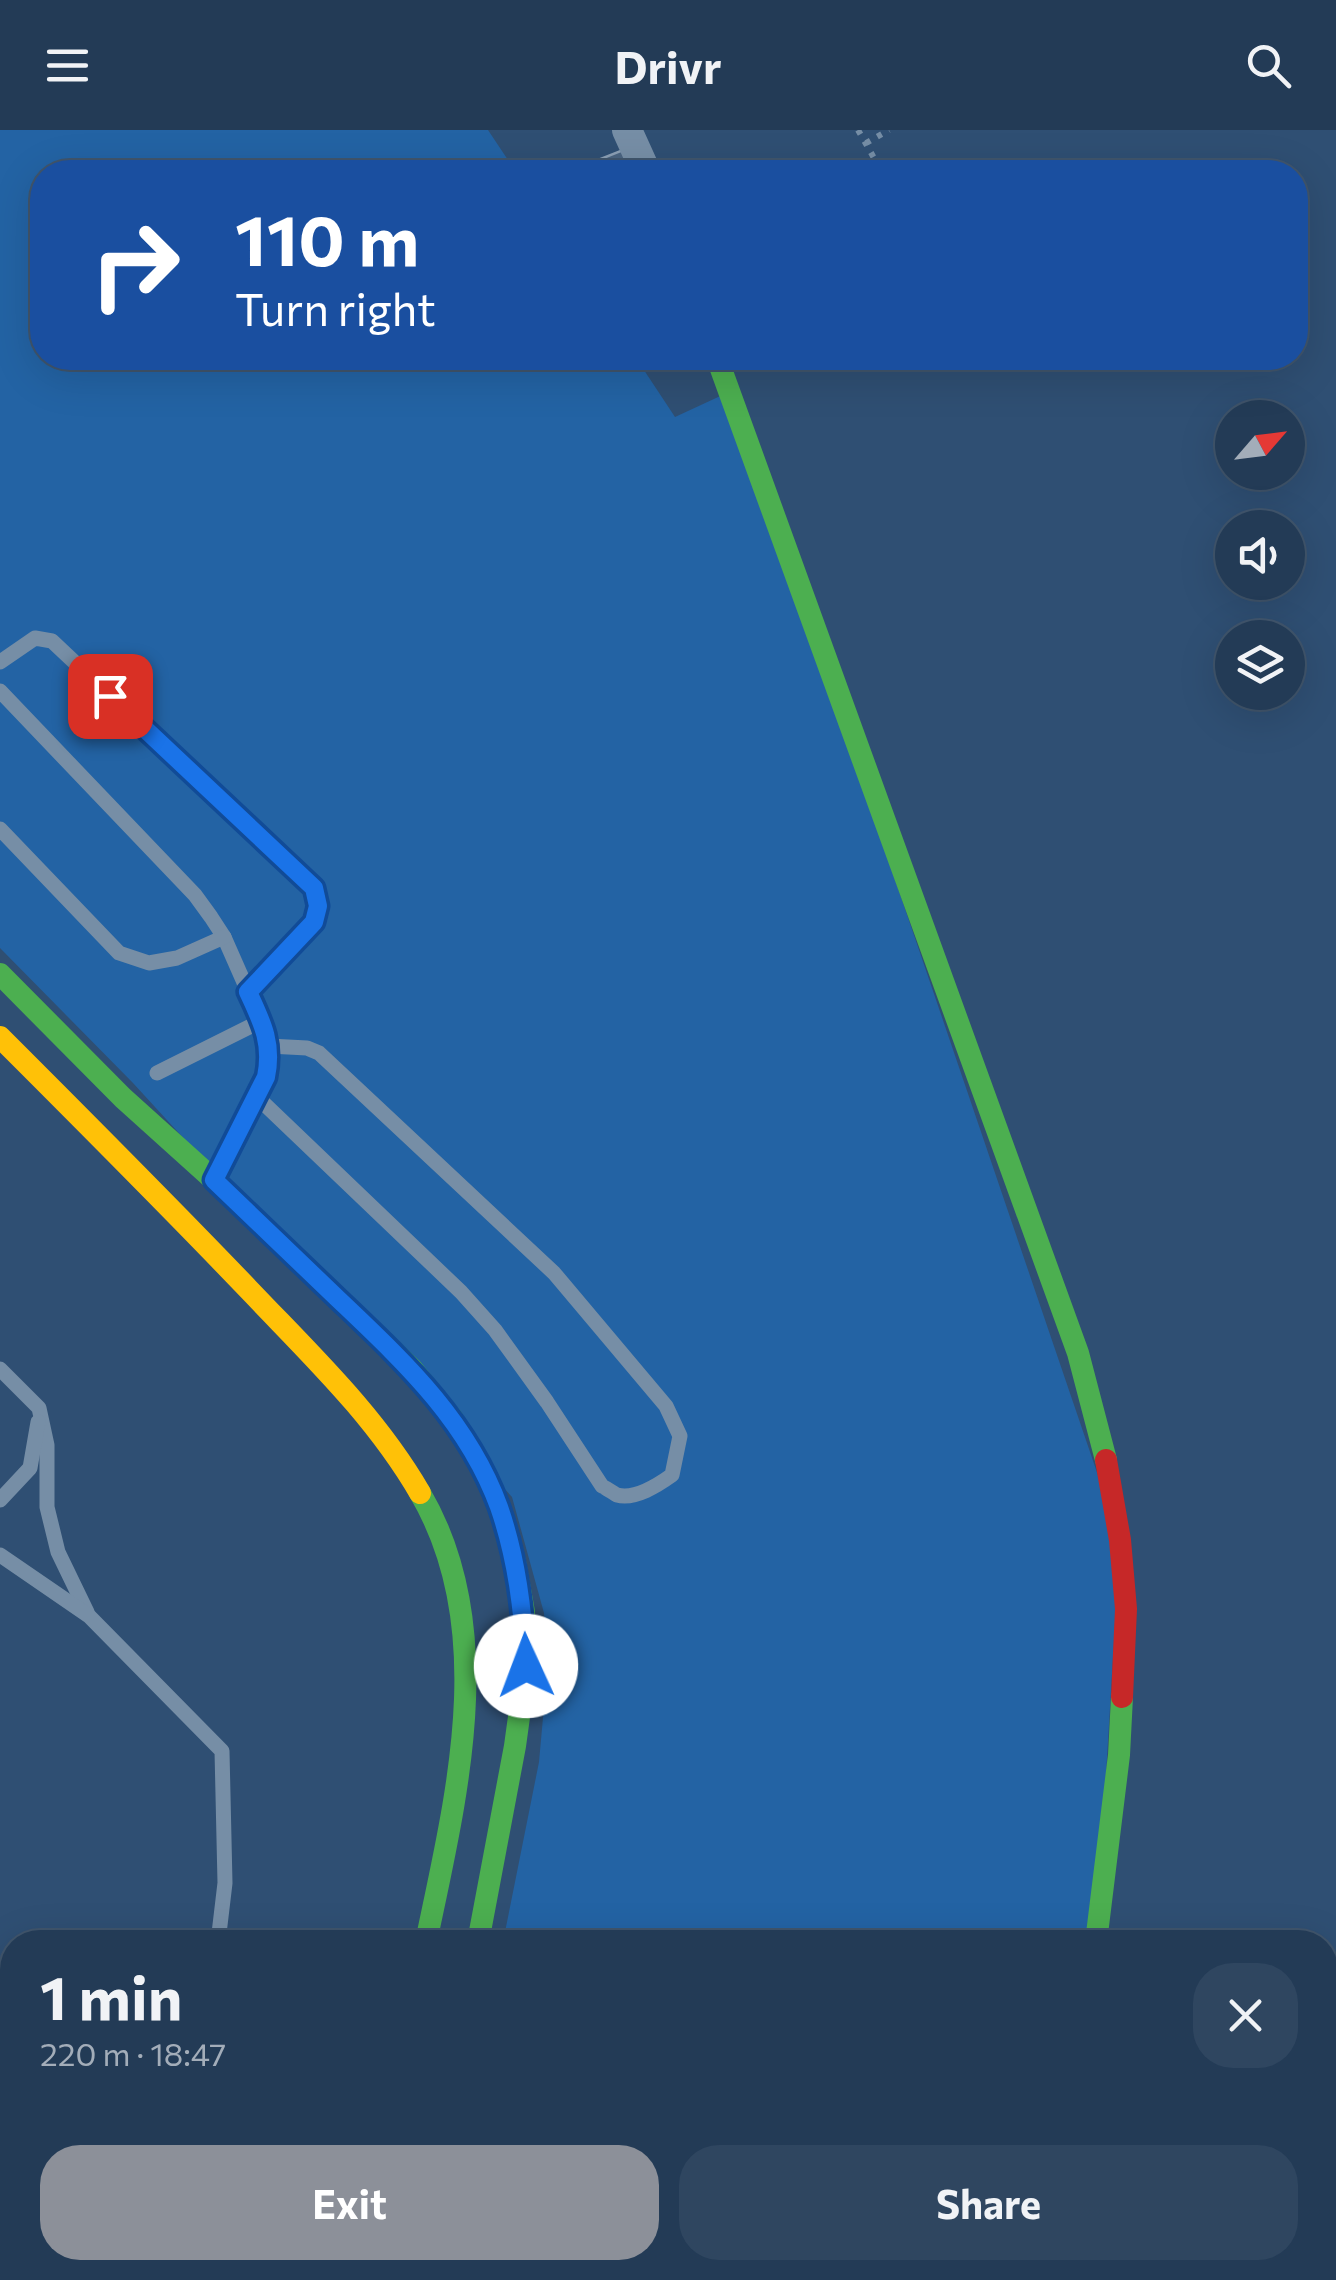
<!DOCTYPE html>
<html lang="en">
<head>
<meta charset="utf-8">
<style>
	:root { --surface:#233b56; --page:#2f4660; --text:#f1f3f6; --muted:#a3adb9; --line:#40556c; --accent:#8c9099 }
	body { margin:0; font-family:Commissioner,sans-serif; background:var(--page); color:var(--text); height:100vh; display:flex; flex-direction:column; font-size:38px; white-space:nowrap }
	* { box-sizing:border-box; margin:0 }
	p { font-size:32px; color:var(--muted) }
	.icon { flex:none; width:55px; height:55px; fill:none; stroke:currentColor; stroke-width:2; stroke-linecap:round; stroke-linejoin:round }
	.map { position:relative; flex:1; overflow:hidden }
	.details { position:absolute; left:0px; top:1800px; width:1338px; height:350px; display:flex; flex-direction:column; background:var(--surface); border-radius:40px 40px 0 0; box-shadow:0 10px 40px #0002,0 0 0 2px var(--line) }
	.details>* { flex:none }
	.hud { position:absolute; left:30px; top:30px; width:1278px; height:210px; border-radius:40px; box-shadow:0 10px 40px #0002,0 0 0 2px var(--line); background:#1a4fa0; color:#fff; overflow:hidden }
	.needle { width:65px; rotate:62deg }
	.fabs { position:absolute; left:1215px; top:270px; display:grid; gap:20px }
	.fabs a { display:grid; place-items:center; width:90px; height:90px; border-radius:50%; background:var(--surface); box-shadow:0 10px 40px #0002,0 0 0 2px var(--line); font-size:50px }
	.pin { position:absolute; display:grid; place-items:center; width:85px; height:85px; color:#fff; margin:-42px; border-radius:20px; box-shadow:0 5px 15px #0006 }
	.me { position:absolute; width:110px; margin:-55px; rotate:358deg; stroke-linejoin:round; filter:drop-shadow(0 0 8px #0008) }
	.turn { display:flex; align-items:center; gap:35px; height:210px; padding:0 40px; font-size:45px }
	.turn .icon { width:130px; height:130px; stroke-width:2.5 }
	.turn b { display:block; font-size:70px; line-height:85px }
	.round { display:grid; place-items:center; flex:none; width:105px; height:105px; border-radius:40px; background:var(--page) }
	.overview { display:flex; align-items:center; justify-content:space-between; height:170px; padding:0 40px }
	h1 { font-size:60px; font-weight:700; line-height:75px }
	.cta { display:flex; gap:20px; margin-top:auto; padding:20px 40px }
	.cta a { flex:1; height:115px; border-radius:40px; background:var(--accent); color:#fff; font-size:40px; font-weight:700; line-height:115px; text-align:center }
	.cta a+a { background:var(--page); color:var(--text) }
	header { display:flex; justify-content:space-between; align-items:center; height:130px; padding:0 40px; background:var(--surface); font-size:45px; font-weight:700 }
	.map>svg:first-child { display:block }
	.green { fill:#2363a4 }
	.building { fill:#4a6481; stroke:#8b9fb4; stroke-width:2.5 }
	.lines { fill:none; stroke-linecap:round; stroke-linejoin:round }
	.path { stroke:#768ea6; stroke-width:6; stroke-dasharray:5 8; stroke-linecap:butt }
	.lane { stroke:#768ea6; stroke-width:15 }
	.street { stroke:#768ea6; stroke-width:30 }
	.fast { stroke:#4caf50; stroke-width:22 }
	.slow { stroke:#ffc107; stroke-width:22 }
	.jam { stroke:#c62828; stroke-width:22 }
	.route-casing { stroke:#114b97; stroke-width:25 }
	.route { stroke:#1a73e8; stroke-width:18 }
</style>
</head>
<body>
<header><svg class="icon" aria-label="menu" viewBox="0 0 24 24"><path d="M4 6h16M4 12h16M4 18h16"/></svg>Drivr<svg class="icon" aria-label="search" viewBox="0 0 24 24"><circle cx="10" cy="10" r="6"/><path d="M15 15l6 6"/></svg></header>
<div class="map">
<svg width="1336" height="2150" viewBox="0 0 1336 2150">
	<rect width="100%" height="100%" fill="#2f4f73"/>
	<!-- green -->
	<g class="green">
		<polygon points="0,0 488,0 516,42 42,42 42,228 636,228 675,287 729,262 1120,1410 1096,1812 503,1812 539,1632 548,1532 544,1483 512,1367 133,953 0,818"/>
		<polygon points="44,2138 330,2138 336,2150 34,2150 33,2149"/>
		<polygon points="550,2138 921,2138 917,2150 555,2150"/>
	</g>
	<!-- building -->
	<polygon class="building" points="623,20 632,42 586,42 583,36"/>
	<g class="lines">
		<!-- path -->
		<g class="path">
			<polyline points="858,0 882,42"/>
			<polyline points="866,13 889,0"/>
		</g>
		<!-- lane -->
		<g class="lane">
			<polyline points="0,532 35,508 52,511 314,758 318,776 314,792 248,862"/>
			<polyline points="0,561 195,765 211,787 224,807 261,891 269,916 269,930 266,947 216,1047"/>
			<polyline points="0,699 119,823 149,833 177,828 224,807"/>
			<polyline points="157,943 261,891"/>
			<path d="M256,966L461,1162L495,1200L547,1272L602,1356C603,1356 615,1364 617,1365C635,1370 658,1355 672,1345L680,1306L666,1276L554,1143L319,923L307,918L269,916"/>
			<polyline points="0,1239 39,1278 47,1315 47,1377 58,1422 87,1482"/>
			<polyline points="0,1370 30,1338 38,1292"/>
			<polyline points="0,1425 89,1486 222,1621 225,1753 218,1812"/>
			<polyline points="0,1975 12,1987"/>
		</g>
		<!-- street -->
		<g class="street">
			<polyline points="627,0 646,42"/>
			<polyline points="1075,2150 1076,2138"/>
		</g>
		<!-- fast -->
		<g class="fast">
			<polyline points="717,228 1078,1223 1106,1330"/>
			<polyline points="0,844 123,968 214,1050 412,1239 452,1288 481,1335 499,1376 515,1432 524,1482 526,1536 515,1616 478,1812"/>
			<path d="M420,1363C500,1499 456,1668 426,1812"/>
			<polyline points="1096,1812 1119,1625 1122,1567"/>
			<polyline points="426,2138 429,2150"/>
			<polyline points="509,2138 515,2150"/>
		</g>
		<!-- slow -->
		<path class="slow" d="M0,907C85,992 170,1077 253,1164C313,1227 376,1287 420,1363"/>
		<!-- jam -->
		<polyline class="jam" points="1106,1330 1120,1410 1126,1479 1122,1567"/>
	</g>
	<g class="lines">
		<!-- route casing -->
		<g class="route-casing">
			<path id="route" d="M110,566L314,758L318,776L314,792L248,862C262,892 273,913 266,947L214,1050C255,1089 295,1128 336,1167C402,1230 467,1289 499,1377C517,1429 523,1481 526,1536"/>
		</g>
		<!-- route -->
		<use href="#route" class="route"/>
	</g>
</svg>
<div class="fabs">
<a><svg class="needle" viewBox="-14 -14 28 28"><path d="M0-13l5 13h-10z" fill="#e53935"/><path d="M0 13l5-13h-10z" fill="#a3adb9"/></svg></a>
<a><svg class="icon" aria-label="sound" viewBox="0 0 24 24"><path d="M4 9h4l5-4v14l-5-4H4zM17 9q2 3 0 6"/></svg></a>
<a><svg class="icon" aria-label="layers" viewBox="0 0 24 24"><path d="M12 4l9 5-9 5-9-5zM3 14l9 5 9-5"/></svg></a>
</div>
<div class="pin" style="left:110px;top:566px;background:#d93025"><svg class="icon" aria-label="arrive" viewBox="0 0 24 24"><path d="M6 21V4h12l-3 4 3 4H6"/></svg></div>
<svg class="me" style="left:526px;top:1536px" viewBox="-20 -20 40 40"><circle r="19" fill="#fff"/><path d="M0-13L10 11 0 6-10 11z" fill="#1a73e8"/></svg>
<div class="hud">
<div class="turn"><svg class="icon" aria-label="right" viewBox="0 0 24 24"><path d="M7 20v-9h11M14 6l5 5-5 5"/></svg><div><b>110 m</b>Turn right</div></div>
</div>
<section class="details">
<div class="overview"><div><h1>1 min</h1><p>220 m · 18:47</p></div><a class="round"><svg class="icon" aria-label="close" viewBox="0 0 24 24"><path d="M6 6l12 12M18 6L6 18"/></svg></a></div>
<div class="cta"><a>Exit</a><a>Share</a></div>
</section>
</div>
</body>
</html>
